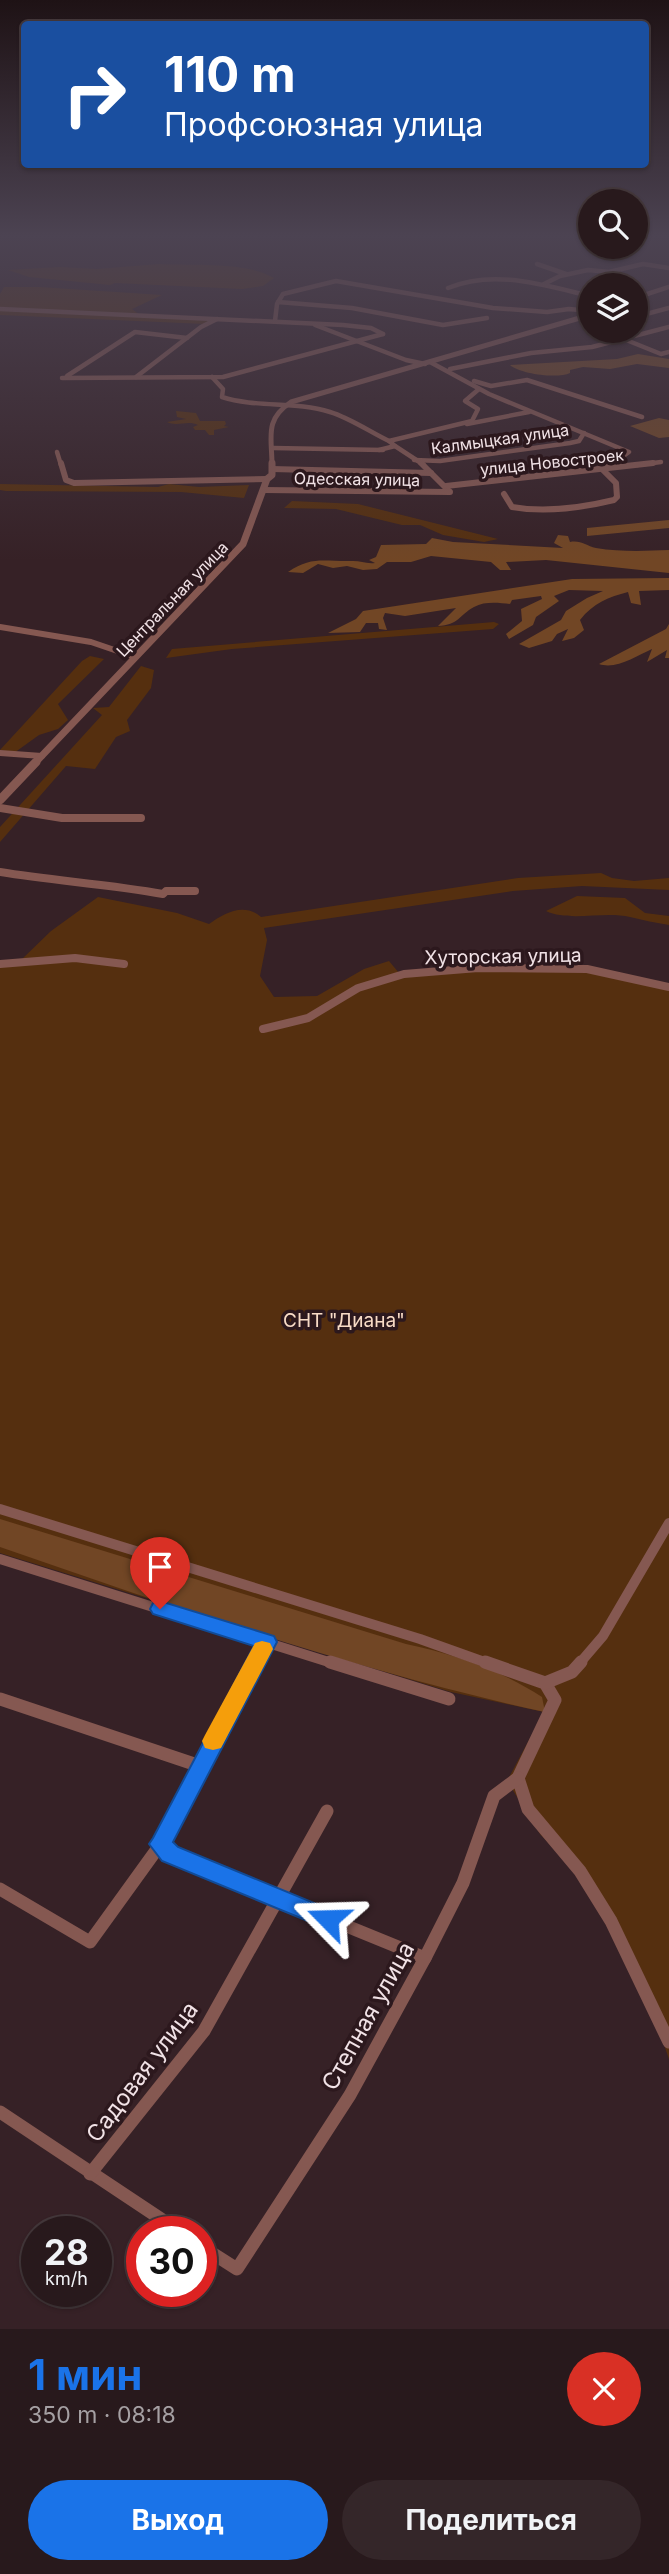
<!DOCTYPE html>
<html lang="ru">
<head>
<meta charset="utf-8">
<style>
	:root { --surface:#28191c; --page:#342629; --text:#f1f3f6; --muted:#a5a0a3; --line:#44383b; --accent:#1a73e8 }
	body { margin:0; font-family:Inter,sans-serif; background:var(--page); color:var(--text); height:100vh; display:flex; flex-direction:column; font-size:26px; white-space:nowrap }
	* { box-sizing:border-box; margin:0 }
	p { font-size:23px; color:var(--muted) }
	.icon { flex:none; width:38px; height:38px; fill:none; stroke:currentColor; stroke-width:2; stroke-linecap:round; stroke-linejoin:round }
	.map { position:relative; height:2329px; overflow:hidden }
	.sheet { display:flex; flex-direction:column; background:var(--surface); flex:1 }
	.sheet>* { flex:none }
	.banner { position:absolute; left:21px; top:21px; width:628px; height:147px; border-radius:7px; box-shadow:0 2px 5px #0004,0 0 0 2px var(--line); background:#1a4fa0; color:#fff; overflow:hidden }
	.buttons { position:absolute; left:578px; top:189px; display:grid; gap:14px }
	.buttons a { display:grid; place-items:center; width:70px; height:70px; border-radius:50%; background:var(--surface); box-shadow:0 2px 5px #0004,0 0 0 2px var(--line); font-size:35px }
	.speed { position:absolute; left:21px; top:2216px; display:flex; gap:14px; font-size:35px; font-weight:700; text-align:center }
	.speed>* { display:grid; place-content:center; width:91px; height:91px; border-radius:50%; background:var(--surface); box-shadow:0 2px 5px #0004,0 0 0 2px var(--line); line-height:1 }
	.speed small { font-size:18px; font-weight:400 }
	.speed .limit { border:10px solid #d22; background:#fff; color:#111 }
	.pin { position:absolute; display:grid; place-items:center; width:60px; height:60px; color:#fff; margin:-72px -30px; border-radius:50% 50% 50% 0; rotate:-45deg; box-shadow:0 0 7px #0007 }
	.pin .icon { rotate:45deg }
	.me { position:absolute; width:77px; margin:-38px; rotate:292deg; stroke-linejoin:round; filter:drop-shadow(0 0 5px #0008) }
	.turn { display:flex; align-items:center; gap:24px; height:147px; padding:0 28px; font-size:32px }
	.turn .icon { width:91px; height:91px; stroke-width:2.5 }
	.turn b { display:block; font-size:49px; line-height:60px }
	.round { display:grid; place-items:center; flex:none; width:74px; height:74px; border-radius:37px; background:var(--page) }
	.headline { display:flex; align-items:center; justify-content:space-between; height:119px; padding:0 28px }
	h1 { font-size:42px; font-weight:700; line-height:52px; color:var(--accent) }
	.primary-button { display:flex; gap:14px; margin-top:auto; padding:14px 28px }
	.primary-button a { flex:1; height:80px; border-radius:42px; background:var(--accent); color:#fff; font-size:28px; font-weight:700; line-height:80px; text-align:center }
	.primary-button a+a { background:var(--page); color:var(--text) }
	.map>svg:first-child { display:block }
	.green { fill:#552f0f }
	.forest { fill:#714625 }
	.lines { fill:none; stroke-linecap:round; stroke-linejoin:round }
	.minor-far4 { stroke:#855851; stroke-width:4.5 }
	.minor-far3 { stroke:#855851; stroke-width:6 }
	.minor-far2 { stroke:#855851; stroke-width:8 }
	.minor-far1 { stroke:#855851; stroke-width:10 }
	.minor { stroke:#855851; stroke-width:13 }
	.tertiary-far2 { stroke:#855851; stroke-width:5 }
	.tertiary-far1 { stroke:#855851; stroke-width:7 }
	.tertiary { stroke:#855851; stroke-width:9 }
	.route { fill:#1a73e8; stroke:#114b97; stroke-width:2 }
	.slow { fill:#f59e0b }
	.labels { text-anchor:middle; stroke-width:7; stroke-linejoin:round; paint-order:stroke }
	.far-street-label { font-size:16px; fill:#f1e2e6; stroke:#2c181d }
	.street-label { font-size:19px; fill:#f1e2e6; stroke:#2c181d }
	.park-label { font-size:19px; fill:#f8dbc6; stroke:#2c181d }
	.near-street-label { font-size:23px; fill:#f1e2e6; stroke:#2c181d }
</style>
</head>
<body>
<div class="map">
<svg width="669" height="2329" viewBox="0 0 669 2329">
	<rect width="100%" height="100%" fill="#362126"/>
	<!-- green -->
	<g class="green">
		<path d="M159,264C192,266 245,261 274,278L263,286L242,289L115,283L110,285L29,277L8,270L60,267L97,269Z"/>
		<polygon points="4,287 39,287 162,295 132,309 141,316 214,320 205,324 0,315 0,294"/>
		<path d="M176,411L196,413L200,421H225L226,424L224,426L229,427L214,430V435H209L205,430H195L193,427L198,425C188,420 177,427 167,422L186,419L177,417Z"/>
		<polygon points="0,484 158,487 169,484 199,487 249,485 244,498 181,492 6,491 0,490"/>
		<polygon points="292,501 358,504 498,539 484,542 443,535 420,525 402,525 336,509 284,508"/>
		<polygon points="494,622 499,624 493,629 232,649 166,658 172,649"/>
		<polygon points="90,656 104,659 58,704 68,720 58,729 39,735 14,753 0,750 82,661"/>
		<polygon points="141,666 154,670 151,688 127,720 130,731 116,737 95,769 66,766 0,842 0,827 102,715 93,708 109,707"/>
		<path d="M601,873L612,878L634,881L669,878V890L582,886L513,891L264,928L267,940L260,976L274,997L317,996L364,969L389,961L399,973L587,966L669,985V2059L651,2007L600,1907L569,1865L540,1834L507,1781L544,1712L451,1692L0,1553V962L20,961L51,931L98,897L177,913L209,924C224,913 244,902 261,917L518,878Z"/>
		<path d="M577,896L625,898L645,913L669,916V925C656,923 643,920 630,917C604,911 569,922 546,911Z"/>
	</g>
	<!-- forest -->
	<g class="forest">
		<path d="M638,354L669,359V368L637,364L610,369L583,367L570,370V373C558,379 520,374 510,365L617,359Z"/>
		<polygon points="659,418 669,420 669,437 659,438 630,426"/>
		<polygon points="669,520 669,528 587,536 587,528"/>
		<path d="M558,535L568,536L570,542C581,540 586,546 596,548C620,552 645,551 669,550V573L546,560L506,562L511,570H500L491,562L431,556L411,562H387L377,569L363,570L347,566L333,568L318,564L303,573L288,572C312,555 326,562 353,561C361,561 366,564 375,563L369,560L376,557L381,545L426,544L432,538L453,542L563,548L554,543Z"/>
		<path d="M669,578V590L639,591L641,605L631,603L628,592C609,597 593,603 580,620L584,630L574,638L562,641L568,629L557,634L552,641L529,648L519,644L561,620L566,611L587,598L603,591L569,590L554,596L559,601L536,617L533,625L509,639L506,634L522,621L521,609L542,599L541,596L512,600L510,604C499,603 485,601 474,607C459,615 459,625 438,626L456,608L405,616L385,613L383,618L387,630L379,629L378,623H366L360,632L328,633L356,619L363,611L572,579Z"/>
		<path d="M669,624V658H665L667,650L647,662L652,649C636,656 616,670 599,664L666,629Z"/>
		<path d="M0,1519L406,1644C454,1654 501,1670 542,1697L545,1712C360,1672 179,1609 0,1547Z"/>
	</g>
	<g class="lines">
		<!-- minor-far4 -->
		<g class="minor-far4">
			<polyline points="537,264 566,274"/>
			<polyline points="544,284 560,276 588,270 609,272 643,264 669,268"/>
			<path d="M448,288C494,269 543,285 590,296"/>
			<polyline points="635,298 669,287"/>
			<polyline points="278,302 352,308 443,325 487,318"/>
			<polyline points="0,309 343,325 371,328 383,334"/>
			<polyline points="635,317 669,308"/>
			<polyline points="275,321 277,304 283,294 336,281 493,308 547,312 569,309 590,311"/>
			<polyline points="315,325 406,360 425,364"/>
			<polyline points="604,331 661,354 669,352"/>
			<polyline points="430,362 489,394 629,452 611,465"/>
			<polyline points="450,369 531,353 592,347 669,327"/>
			<polyline points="67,376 135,332 187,338"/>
			<polyline points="136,377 201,327 217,319"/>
			<path d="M212,377L223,389L222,397C256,408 295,401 330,412C350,418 370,432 389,441"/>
			<polyline points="62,378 223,377 383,334"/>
			<polyline points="474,381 491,386 527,380 642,417"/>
			<polyline points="467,424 529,412"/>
			<polyline points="395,446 424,465"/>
			<polyline points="273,448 383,450"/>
			<polyline points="379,450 395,446 389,441 472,421 478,409 465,401 479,389"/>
			<polyline points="57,452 61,465"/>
			<polyline points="414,460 440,461 570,443 579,441 584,433"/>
			<polyline points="637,465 661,462"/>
		</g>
		<!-- minor-far3 -->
		<g class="minor-far3">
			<polyline points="61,463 66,480 74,483 267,479"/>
			<polyline points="421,463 449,491"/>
			<polyline points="272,469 431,473"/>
			<polyline points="446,486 653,463"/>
			<polyline points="264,490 450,492"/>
			<path d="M504,494L512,507C546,513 581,508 614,500L617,497L616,483L602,469L614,463"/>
			<polyline points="0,627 91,642 135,657"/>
			<polyline points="0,753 42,756"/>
		</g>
		<!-- minor-far2 -->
		<g class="minor-far2">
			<polyline points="0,808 62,818 141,818"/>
			<path d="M0,872C54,881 109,884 163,894L166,891H195"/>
			<polyline points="0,964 75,958 124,964"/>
			<polyline points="263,1029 308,1018 358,988 404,974 478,968 587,969 669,987"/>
		</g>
		<!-- minor-far1 -->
		<g class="minor-far1">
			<polyline points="0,1509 420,1639 490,1664"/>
			<polyline points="0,1559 335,1664"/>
			<polyline points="255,1664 266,1642"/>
			<polyline points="579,1664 603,1636 669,1523"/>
		</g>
		<!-- minor -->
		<g class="minor">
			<polyline points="330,1662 449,1699"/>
			<polyline points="485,1662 545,1683 555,1700 518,1778 528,1809 580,1871 611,1921 669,2042"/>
			<polyline points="545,1683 572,1672 581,1662"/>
			<polyline points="0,1699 200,1766"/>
			<polyline points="160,1845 170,1854 425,1958"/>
			<polyline points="0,1889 90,1942 160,1845 256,1662"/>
			<polyline points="0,2112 179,2231"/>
			<polyline points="90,2174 204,2031 327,1811"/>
			<polyline points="201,2246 237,2269 350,2095 425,1958 463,1883 494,1796 518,1778"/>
		</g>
		<!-- tertiary-far2 -->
		<path class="tertiary-far2" d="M272,465C272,437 264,420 291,402L590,315"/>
		<!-- tertiary-far1 -->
		<polyline class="tertiary-far1" points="35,763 243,544 267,479 272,475 272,463"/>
		<!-- tertiary -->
		<polyline class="tertiary" points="0,800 36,762"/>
	</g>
	<!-- sky -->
	<linearGradient id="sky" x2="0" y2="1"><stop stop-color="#1e1215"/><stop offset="0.42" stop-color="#4c4352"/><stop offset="1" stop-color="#4c4352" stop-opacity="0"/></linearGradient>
	<rect width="669" height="561" fill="url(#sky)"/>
	<!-- route -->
	<polygon class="route" points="160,1601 274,1636 277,1642 173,1842 178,1847 336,1912 339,1919 336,1926 328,1929 320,1926 162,1861 149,1844 153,1838 254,1646 153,1614 150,1609 153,1603"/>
	<!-- slow -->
	<polygon class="slow" points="262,1641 270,1643 273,1649 221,1748 213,1750 205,1748 202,1741 205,1735 255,1643"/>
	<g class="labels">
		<!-- far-street labels -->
		<g class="far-street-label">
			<text transform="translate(500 439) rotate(-8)" y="6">Калмыцкая улица</text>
			<text transform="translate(552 462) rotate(-6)" y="6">улица Новостроек</text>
			<text transform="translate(357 479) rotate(1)" y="6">Одесская улица</text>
			<text transform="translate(172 599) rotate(-46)" y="6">Центральная улица</text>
		</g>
		<!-- street labels -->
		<g class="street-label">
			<text transform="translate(503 956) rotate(-1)" y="7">Хуторская улица</text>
		</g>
		<!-- park labels -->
		<g class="park-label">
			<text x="344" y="1327">СНТ "Диана"</text>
		</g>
		<!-- near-street labels -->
		<g class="near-street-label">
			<text transform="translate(368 2016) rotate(-61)" y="8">Степная улица</text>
			<text transform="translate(142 2072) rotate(-53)" y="8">Садовая улица</text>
		</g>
	</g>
</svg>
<div class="buttons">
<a><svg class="icon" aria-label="search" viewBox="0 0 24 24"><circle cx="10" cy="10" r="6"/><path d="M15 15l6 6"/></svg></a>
<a><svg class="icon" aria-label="layers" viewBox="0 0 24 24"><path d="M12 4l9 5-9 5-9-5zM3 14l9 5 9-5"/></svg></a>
</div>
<div class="speed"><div>28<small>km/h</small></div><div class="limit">30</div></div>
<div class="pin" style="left:160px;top:1609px;background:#d93025"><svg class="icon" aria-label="arrive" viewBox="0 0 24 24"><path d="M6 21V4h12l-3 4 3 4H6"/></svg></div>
<svg class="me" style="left:328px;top:1919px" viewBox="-20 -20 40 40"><path d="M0-17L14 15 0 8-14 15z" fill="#1a73e8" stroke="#fff" stroke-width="4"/></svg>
<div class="banner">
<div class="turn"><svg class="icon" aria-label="right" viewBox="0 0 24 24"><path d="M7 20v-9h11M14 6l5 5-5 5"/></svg><div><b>110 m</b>Профсоюзная улица</div></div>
</div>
</div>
<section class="sheet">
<div class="headline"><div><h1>1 мин</h1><p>350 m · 08:18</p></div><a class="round" style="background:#d93025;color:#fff"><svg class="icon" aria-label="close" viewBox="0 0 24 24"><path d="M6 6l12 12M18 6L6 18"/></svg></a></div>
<div class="primary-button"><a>Выход</a><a>Поделиться</a></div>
</section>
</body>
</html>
